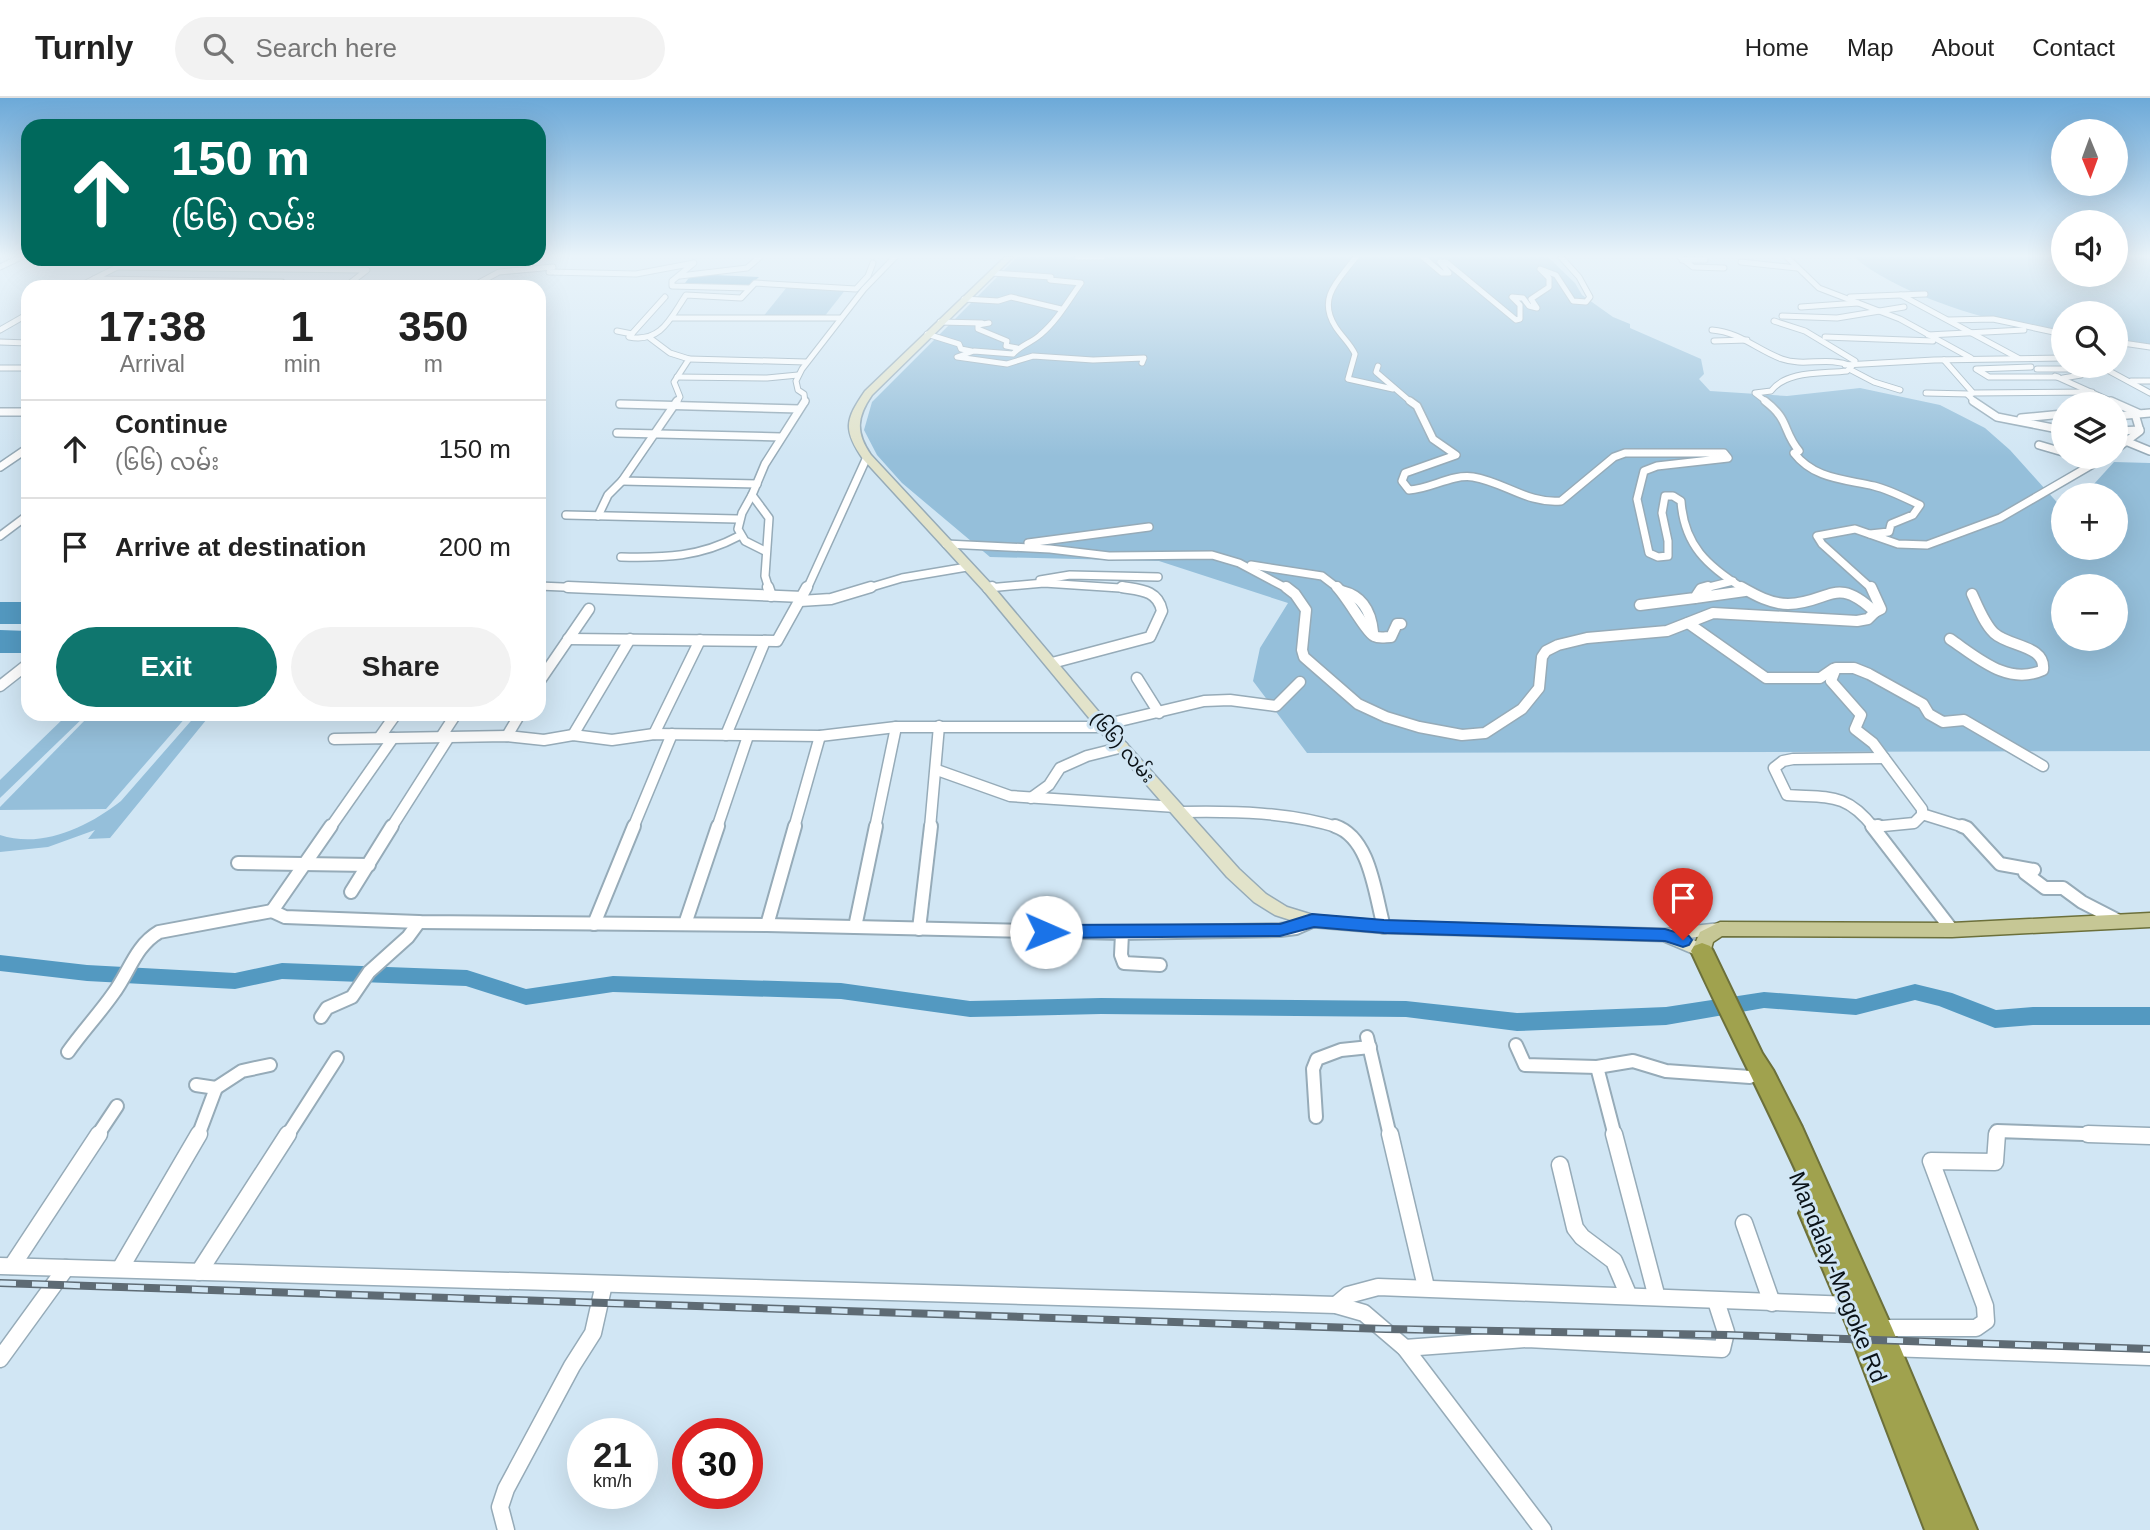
<!DOCTYPE html>
<html lang="en">
<head>
<meta charset="utf-8">
<style>
	:root { --surface:#fff; --page:#f2f2f2; --text:#222; --muted:#767676; --line:#e0e0e0; --accent:#0f766e }
	body { margin:0; font-family:Arial,"Noto Sans Myanmar",sans-serif; background:var(--page); color:var(--text); height:100vh; display:flex; flex-direction:column; font-size:26px; white-space:nowrap }
	* { box-sizing:border-box; margin:0 }
	p { font-size:23px; color:var(--muted) }
	.icon { flex:none; width:38px; height:38px; fill:none; stroke:currentColor; stroke-width:2; stroke-linecap:round; stroke-linejoin:round }
	.map { position:relative; flex:1; overflow:hidden }
	.details { position:absolute; left:21px; top:182px; width:525px; height:441px; display:flex; flex-direction:column; background:var(--surface); border-radius:21px; box-shadow:0 7px 28px #0002 }
	.details>* { flex:none }
	.hud { position:absolute; left:21px; top:21px; width:525px; height:147px; border-radius:21px; box-shadow:0 7px 28px #0002; background:#00695c; color:#fff; overflow:hidden }
	.needle { width:46px; rotate:179deg }
	.controls { position:absolute; left:2051px; top:21px; display:grid; gap:14px }
	.controls a { display:grid; place-items:center; width:77px; height:77px; border-radius:50%; background:var(--surface); box-shadow:0 7px 28px #0002; font-size:35px }
	.speed { position:absolute; left:567px; top:1320px; display:flex; gap:14px; font-size:35px; font-weight:700; text-align:center }
	.speed>* { display:grid; place-content:center; width:91px; height:91px; border-radius:50%; background:var(--surface); box-shadow:0 7px 28px #0002; line-height:1 }
	.speed small { font-size:18px; font-weight:400 }
	.speed .limit { border:10px solid #d22; background:#fff; color:#111 }
	.pin { position:absolute; display:grid; place-items:center; width:60px; height:60px; color:#fff; margin:-72px -30px; border-radius:50% 50% 50% 0; rotate:-45deg; box-shadow:0 0 7px #0007 }
	.pin .icon { rotate:45deg }
	.me { position:absolute; width:77px; margin:-38px; rotate:91deg; stroke-linejoin:round; filter:drop-shadow(0 0 5px #0008) }
	.turn { display:flex; align-items:center; gap:24px; height:147px; padding:0 35px; font-size:32px }
	.turn .icon { width:91px; height:91px; stroke-width:2.5 }
	.turn b { display:block; font-size:49px; line-height:60px }
	.eta { display:flex; justify-content:space-evenly; align-items:center; height:119px; text-align:center }
	.eta b { font-size:42px; font-weight:600; line-height:49px }
	.action { display:flex; gap:14px; margin-top:auto; padding:14px 35px }
	.action a { flex:1; height:80px; border-radius:42px; background:var(--accent); color:#fff; font-size:28px; font-weight:600; line-height:80px; text-align:center }
	.action a+a { background:var(--page); color:var(--text) }
	ul { padding:0; list-style:none }
	li { display:flex; align-items:center; gap:21px; height:98px; padding:0 35px; border-top:2px solid var(--line) }
	li div { flex:1 }
	li b { display:block; font-size:26px }
	li em { font-style:normal }
	header { display:flex; align-items:center; gap:42px; box-sizing:border-box; height:98px; padding:0 35px; background:var(--surface); border-bottom:2px solid var(--line) }
	header strong { font-size:33px }
	nav { display:flex; gap:38px; margin-inline-start:auto; font-size:24px }
	.search { width:490px; height:63px; background:var(--page); display:flex; align-items:center; gap:18px; box-sizing:border-box; padding:0 24px; border-radius:38px; color:var(--muted); font-size:26px }
	.map>svg:first-child { display:block }
	.green { fill:#95bfda; fill-rule:evenodd }
	.water { fill:#5399c1 }
	.lines { fill:none; stroke-linecap:round; stroke-linejoin:round }
	.river { fill:#5399c1; fill-rule:evenodd }
	.street-far4-casing { stroke:#96abb8; stroke-width:7 }
	.street-far3-casing { stroke:#96abb8; stroke-width:10 }
	.street-far2-casing { stroke:#96abb8; stroke-width:13 }
	.street-far1-casing { stroke:#96abb8; stroke-width:16 }
	.street-casing { stroke:#96abb8; stroke-width:19 }
	.secondary-casing { stroke:#96abb8; stroke-width:3 }
	.primary-casing { stroke:#6c703b; stroke-width:3 }
	.highway-casing { stroke:#6c703b; stroke-width:4 }
	.street-far4 { stroke:#fff; stroke-width:5 }
	.street-far3 { stroke:#fff; stroke-width:7 }
	.street-far2 { stroke:#fff; stroke-width:10 }
	.street-far1 { stroke:#fff; stroke-width:12 }
	.street { stroke:#fff; stroke-width:16 }
	.secondary { fill:#e2e3ca; fill-rule:evenodd }
	.primary { fill:#c6c795; fill-rule:evenodd }
	.highway { fill:#a0a24e; fill-rule:evenodd }
	.rail-casing { stroke:#5e6b74; stroke-width:8 }
	.rail { stroke:#d1e6f4; stroke-width:5; stroke-dasharray:16; stroke-linecap:butt }
	.route { fill:#1a73e8; stroke:#114b97; stroke-width:2 }
	.labels { text-anchor:middle; stroke-width:6; stroke-linejoin:round; paint-order:stroke }
	.street-label { font-size:19px; fill:#0b1318; stroke:#d1e6f4 }
	.near-street-label { font-size:23px; fill:#0b1318; stroke:#d1e6f4 }
</style>
</head>
<body>
<header>
<strong>Turnly</strong>
<div class="search"><svg class="icon" aria-label="search" viewBox="0 0 24 24"><circle cx="10" cy="10" r="6"/><path d="M15 15l6 6"/></svg>Search here</div>
<nav><a>Home</a><a>Map</a><a>About</a><a>Contact</a></nav>
</header>
<div class="map">
<svg width="2150" height="1432" viewBox="0 0 2150 1432">
	<rect width="100%" height="100%" fill="#d1e6f4"/>
	<!-- green -->
	<g class="green">
		<path d="M1017,159H1548L1575,185L1582,197L1613,219L1630,226V230L1701,261L1704,276L1699,281L1710,293L1787,298L1860,290L1940,307L1985,330L2010,352L2063,411V450H2116V397H2084L2114,364L2150,365V653L1307,655L1253,583L1260,550L1288,505L1159,463L990,459L902,385L877,357L864,332L872,304ZM2063,488H2116V541H2063Z"/>
		<path d="M1854,159H2063V177H2116V159H2143L2150,162V248L2116,243V215H2063V236C2001,227 1902,200 1854,159Z"/>
		<polygon points="787,189 846,191 824,219 762,220"/>
		<polygon points="68,616 87,616 0,700 0,682"/>
		<path d="M197,616H211L110,740L88,741L95,732L48,749L0,754V737C42,751 88,729 121,703Z"/>
		<polygon points="187,618 106,711 0,712 0,709 88,619"/>
	</g>
	<!-- water -->
	<g class="water">
		<polygon points="240,161 241,161 330,162 323,167 231,166"/>
		<polygon points="692,176 759,179 750,187 742,188 685,185"/>
		<rect x="0" y="504" width="28" height="22"/>
		<polygon points="0,532 28,533 28,550 21,555 0,555"/>
	</g>
	<g class="lines">
		<!-- river -->
		<polygon class="river" points="0,857 87,867 235,875 282,865 467,872 526,891 613,878 841,885 970,903 1101,900 1406,903 1517,915 1666,909 1764,894 1856,901 1915,886 1952,895 1996,912 2033,909 2150,909 2150,927 2033,927 1995,930 1939,908 1915,902 1856,917 1764,910 1666,927 1517,933 1406,919 1101,916 970,919 841,901 613,894 526,907 466,888 282,881 235,891 87,883 0,873"/>
		<!-- street-far4 casing -->
		<g class="street-far4-casing">
			<g id="street-far4">
				<polyline points="1078,159 1102,159"/>
				<path d="M1356,159C1339,182 1317,199 1335,228C1341,238 1350,245 1355,256L1348,281L1393,291"/>
				<polyline points="1423,159 1442,175 1449,175 1440,164 1446,164 1516,222 1520,221 1520,207 1512,199 1523,200 1529,208 1537,210 1531,201 1549,189 1549,180 1540,171 1556,177 1573,203 1586,204 1590,199 1579,179 1561,159"/>
				<polyline points="1680,159 1693,169 1724,170"/>
				<polyline points="1787,159 1819,190 1900,221 1971,260"/>
				<polyline points="1682,162 1705,162"/>
				<polyline points="1741,164 1797,170"/>
				<polyline points="0,169 21,159"/>
				<polyline points="117,169 367,172 345,189"/>
				<polyline points="549,174 636,176 694,165 672,183 672,188 750,190"/>
				<path d="M992,175L1051,179L1050,182L1081,185C1068,203 1057,223 1040,237C1031,245 1021,247 1013,256L974,253L957,259L1007,266L1033,258L1093,262L1144,260L1142,265"/>
				<polyline points="680,178 747,170 760,159"/>
				<polyline points="94,181 282,184 275,189"/>
				<polyline points="78,189 133,161"/>
				<polyline points="471,189 499,174 553,169"/>
				<polyline points="1901,197 2018,260"/>
				<path d="M665,199L629,239C661,245 670,221 686,197L741,200L755,185L856,191L868,178L873,165"/>
				<polyline points="1850,199 1925,196"/>
				<polyline points="964,201 998,203 1011,199 1061,211"/>
				<polyline points="1801,209 1858,205"/>
				<polyline points="1782,218 1837,220 1904,209"/>
				<polyline points="672,220 840,220"/>
				<polyline points="1949,222 1993,221 2063,236"/>
				<polyline points="1774,223 1805,233 1855,263"/>
				<polyline points="940,224 982,225"/>
				<polyline points="989,225 978,227 978,231 1007,243 1006,248 1017,250"/>
				<polyline points="0,232 28,216"/>
				<path d="M1712,232C1740,234 1757,252 1782,261C1805,269 1827,258 1852,268L1847,273C1822,276 1787,272 1771,293L1755,295L1768,305"/>
				<polyline points="617,233 632,236"/>
				<polyline points="927,236 959,246 961,251 971,253"/>
				<polyline points="1928,237 2024,232"/>
				<polyline points="1825,239 1933,243"/>
				<polyline points="650,240 670,255 689,261 674,284 680,299 676,305"/>
				<polyline points="1714,243 1747,242"/>
				<polyline points="0,244 28,245"/>
				<polyline points="2116,244 2150,249"/>
				<polyline points="689,261 806,264"/>
				<polyline points="1944,262 1973,295 2092,294"/>
				<polyline points="1845,267 1934,262 2063,260"/>
				<polyline points="1378,268 1376,274 1412,305"/>
				<polyline points="2100,268 2150,295"/>
				<polyline points="2031,269 1976,271 1989,279 2058,279"/>
				<polyline points="0,270 28,270"/>
				<polyline points="2037,271 2070,271 2081,277 2063,280"/>
				<polyline points="1851,272 1874,284 1900,292"/>
				<polyline points="2055,278 2115,305"/>
				<polyline points="677,279 767,280 798,277"/>
				<polyline points="2131,283 2150,283"/>
				<polyline points="1926,295 1969,296"/>
				<polyline points="1973,295 1968,297 1976,305"/>
				<polyline points="805,305 804,296 798,292 796,283 802,271 864,191 895,159"/>
			</g>
		</g>
		<!-- street-far3 casing -->
		<g class="street-far3-casing">
			<g id="street-far3">
				<polyline points="677,303 622,383 757,386"/>
				<path d="M1410,303L1417,308L1433,341L1456,357L1405,375L1402,383L1409,392C1431,391 1451,376 1473,379C1504,384 1528,406 1561,403L1614,359L1625,355H1724L1728,360L1657,368L1644,373L1637,401L1649,455L1658,459L1668,458V443L1662,415L1665,398H1673L1681,403C1684,447 1707,468 1744,491"/>
				<path d="M1765,303C1790,322 1782,332 1799,353L1794,355C1814,381 1844,381 1874,388C1890,392 1905,400 1920,407L1913,417L1891,426L1889,434L1870,436"/>
				<polyline points="1973,303 1997,319 2063,332"/>
				<polyline points="2111,303 2138,315"/>
				<polyline points="620,306 799,311"/>
				<polyline points="0,314 28,314"/>
				<polyline points="2116,318 2150,315"/>
				<polyline points="2021,320 2063,316"/>
				<polyline points="2116,333 2140,332"/>
				<polyline points="617,335 781,339"/>
				<polyline points="2128,344 2150,353"/>
				<polyline points="2039,347 2063,354"/>
				<polyline points="2116,351 2140,333 2135,316"/>
				<polyline points="2082,359 2098,363"/>
				<polyline points="0,369 28,350"/>
				<polyline points="752,397 742,415 738,431 745,443 765,453"/>
				<polyline points="566,417 737,421"/>
				<polyline points="598,418 608,397 622,383"/>
				<polyline points="0,438 28,417"/>
				<polyline points="1028,445 1149,429"/>
				<polyline points="946,446 1050,451 1109,458 1212,457 1239,465 1288,491"/>
				<path d="M621,459C665,460 700,459 739,438"/>
				<polyline points="1251,467 1322,478 1339,491"/>
				<polyline points="1040,482 1070,477 1158,479"/>
				<polyline points="539,488 610,491"/>
				<polyline points="988,490 1044,485 1135,491"/>
				<polyline points="769,491 765,478 769,420 752,397 765,366 805,303"/>
				<polyline points="807,491 867,359"/>
				<polyline points="865,491 902,480 967,469"/>
				<polyline points="1701,491 1733,483"/>
				<polyline points="1872,491 1822,446 1817,438 1855,431 1898,446 1927,447 2000,420 2105,359"/>
			</g>
		</g>
		<!-- street-far2 casing -->
		<g class="street-far2-casing">
			<g id="street-far2">
				<polyline points="568,489 803,499"/>
				<polyline points="768,489 771,498"/>
				<path d="M1286,489L1295,496L1306,512L1302,552L1304,559L1358,606L1386,619L1419,629L1462,637L1485,635L1522,611L1539,590L1542,559L1546,553L1558,547L1587,540L1667,533L1713,515L1857,523L1868,521L1875,514C1835,476 1830,505 1788,506C1771,506 1755,497 1741,489"/>
				<path d="M1337,489C1347,499 1367,535 1374,538C1380,541 1385,539 1391,539L1397,526H1401"/>
				<polyline points="1871,489 1881,511 1875,514"/>
				<polyline points="988,490 992,489"/>
				<path d="M1342,493C1363,498 1371,514 1373,534"/>
				<polyline points="1695,500 1745,493"/>
				<polyline points="800,503 831,501 871,489"/>
				<polyline points="1640,507 1695,500 1701,491 1708,489"/>
				<polyline points="1688,525 1766,580 1820,580 1833,571"/>
				<polyline points="568,541 777,543 807,489"/>
				<path d="M1950,541C1978,560 2008,588 2043,572C2046,547 2009,549 1994,535C1984,525 1978,509 1972,496"/>
				<path d="M1052,565L1150,539L1162,513C1158,492 1140,492 1122,489"/>
				<polyline points="1137,580 1159,615"/>
				<polyline points="539,584 589,511"/>
				<polyline points="0,588 28,566"/>
				<polyline points="1103,627 1204,603 1230,602 1276,608 1300,584"/>
				<polyline points="654,636 700,542"/>
				<polyline points="573,637 630,541"/>
				<polyline points="726,637 765,543"/>
				<polyline points="507,638 520,616"/>
				<polyline points="441,639 456,616"/>
				<polyline points="379,640 396,616"/>
				<polyline points="334,641 507,638 544,642 573,637 612,642 654,636 820,638 896,629 1104,629"/>
				<polyline points="937,672 1010,698 1176,709"/>
				<polyline points="1031,700 1049,687 1060,670 1087,658 1123,649"/>
				<path d="M1182,714C1234,713 1290,714 1340,730"/>
				<polyline points="1922,716 1967,730"/>
				<polyline points="1873,729 1914,725 1922,717 1922,711 1873,645 1855,631 1861,617 1831,583 1836,570 1854,570 1869,576 1923,606 1929,616 1943,624 1964,622 2043,668"/>
				<polyline points="330,730 393,640"/>
				<polyline points="391,730 449,639"/>
				<polyline points="633,730 672,636"/>
				<polyline points="717,730 748,638"/>
				<polyline points="794,730 820,638"/>
				<polyline points="875,730 896,629"/>
				<polyline points="930,730 939,628"/>
				<path d="M1874,730C1846,694 1829,700 1787,697L1774,670L1783,663L1793,661L1884,660"/>
			</g>
		</g>
		<!-- street-far1 casing -->
		<g class="street-far1-casing">
			<g id="street-far1">
				<polyline points="331,728 272,813 285,819 419,824 767,827 1122,835 1280,832 1296,830 1312,823"/>
				<path d="M1335,728C1371,740 1375,798 1384,829"/>
				<polyline points="1872,728 1952,832"/>
				<polyline points="1962,728 1967,730 2000,766 2034,772"/>
				<polyline points="1873,729 1878,728"/>
				<polyline points="238,765 369,767"/>
				<polyline points="2031,773 2025,775 2045,790 2063,790 2082,804 2119,823"/>
				<polyline points="351,794 392,728"/>
				<polyline points="594,826 634,728"/>
				<polyline points="685,826 718,728"/>
				<polyline points="767,827 795,728"/>
				<polyline points="855,829 876,728"/>
				<polyline points="919,831 931,728"/>
				<polyline points="1122,835 1121,857 1124,865 1160,867"/>
				<polyline points="321,919 327,910 352,899 369,874 408,839 419,824"/>
				<polyline points="1367,939 1390,1038"/>
				<polyline points="1516,947 1525,967 1597,969 1633,963 1666,973 1750,979"/>
				<path d="M68,954C82,934 99,916 113,896C129,875 135,848 159,834L272,813"/>
				<polyline points="1597,969 1615,1038"/>
				<polyline points="196,987 216,990 198,1038"/>
				<polyline points="216,990 242,973 270,967"/>
				<polyline points="1316,1019 1313,971 1317,961 1341,952 1370,949"/>
				<polyline points="97,1038 117,1008"/>
				<polyline points="287,1038 337,960"/>
				<polyline points="1997,1038 1997,1033 2142,1038"/>
			</g>
		</g>
		<!-- street casing -->
		<g class="street-casing">
			<g id="street">
				<polyline points="1390,1036 1426,1189"/>
				<polyline points="1614,1036 1656,1196"/>
				<polyline points="2088,1036 2150,1038"/>
				<polyline points="1560,1067 1575,1130 1582,1139 1614,1163 1628,1196"/>
				<polyline points="1744,1125 1772,1205"/>
				<polyline points="0,1168 1336,1207 1364,1215 1405,1250 1543,1432"/>
				<polyline points="12,1168 99,1036"/>
				<polyline points="120,1171 199,1036"/>
				<polyline points="199,1174 288,1036"/>
				<polyline points="1336,1207 1348,1197 1378,1189 1852,1207"/>
				<polyline points="1881,1230 1976,1230 1986,1223 1985,1208 1931,1063 1995,1064 1997,1036"/>
				<polyline points="1405,1250 1527,1241 1722,1251 1726,1234 1716,1203"/>
				<polyline points="1888,1250 2150,1259"/>
				<polyline points="0,1261 66,1170"/>
				<polyline points="506,1432 500,1409 506,1391 572,1268 593,1235 604,1186"/>
			</g>
		</g>
		<!-- secondary casing -->
		<g class="secondary-casing">
			<path id="secondary" d="M1005,159H1013L872,297C857,319 855,334 871,357L992,487L1109,626L1239,771L1266,796L1287,809L1313,817L1384,823L1666,831L1720,825L1726,827L1729,831L1726,835L1689,840L1708,849L1711,853L1708,857H1696L1663,843L1384,835L1312,829L1275,817L1254,804L1227,779L1099,632L984,493L863,361C843,332 845,322 865,293Z"/>
		</g>
		<!-- primary casing -->
		<g class="primary-casing">
			<polygon id="primary" points="2150,815 2150,829 1952,839 1722,838 1713,844 1709,858 1695,858 1692,853 1700,834 1720,824 1952,825"/>
		</g>
		<!-- highway casing -->
		<g class="highway-casing">
			<path id="highway" d="M1702,845L1710,848L1713,853L1762,955L1773,972L1802,1029L1892,1230L1977,1432H1925L1847,1228L1799,1115L1803,1107L1810,1104C1773,1019 1730,938 1691,853L1694,848Z"/>
		</g>
		<!-- street-far4 -->
		<use href="#street-far4" class="street-far4"/>
		<!-- street-far3 -->
		<use href="#street-far3" class="street-far3"/>
		<!-- street-far2 -->
		<use href="#street-far2" class="street-far2"/>
		<!-- street-far1 -->
		<use href="#street-far1" class="street-far1"/>
		<!-- street -->
		<use href="#street" class="street"/>
		<!-- secondary -->
		<use href="#secondary" class="secondary"/>
		<!-- primary -->
		<use href="#primary" class="primary"/>
		<!-- highway -->
		<use href="#highway" class="highway"/>
		<!-- rail casing -->
		<g class="rail-casing">
			<polyline id="rail" points="0,1185 1386,1231 1727,1237 2150,1251"/>
		</g>
		<!-- rail -->
		<use href="#rail" class="rail"/>
	</g>
	<!-- sky -->
	<linearGradient id="sky" x2="0" y2="1"><stop stop-color="#6ca9d8"/><stop offset="0.44" stop-color="#eaf4fa"/><stop offset="1" stop-color="#eaf4fa" stop-opacity="0"/></linearGradient>
	<rect width="2150" height="359" fill="url(#sky)"/>
	<!-- route -->
	<polygon class="route" points="1312,816 1384,822 1665,831 1689,838 1692,842 1689,847 1683,849 1665,843 1384,835 1314,829 1280,838 1046,840 1037,834 1046,827 1280,826"/>
	<g class="labels">
		<!-- street labels -->
		<g class="street-label">
			<text transform="translate(1123 649) rotate(49)" y="7">(၆၆) လမ်း</text>
		</g>
		<!-- near-street labels -->
		<g class="near-street-label">
			<text transform="translate(1838 1179) rotate(68)" y="8">Mandalay-Mogoke Rd</text>
		</g>
	</g>
</svg>
<div class="controls">
<a><svg class="needle" viewBox="-14 -14 28 28"><path d="M0-13l5 13h-10z" fill="#e53935"/><path d="M0 13l5-13h-10z" fill="#767676"/></svg></a>
<a><svg class="icon" aria-label="sound" viewBox="0 0 24 24"><path d="M4 9h4l5-4v14l-5-4H4zM17 9q2 3 0 6"/></svg></a>
<a><svg class="icon" aria-label="search" viewBox="0 0 24 24"><circle cx="10" cy="10" r="6"/><path d="M15 15l6 6"/></svg></a>
<a><svg class="icon" aria-label="layers" viewBox="0 0 24 24"><path d="M12 4l9 5-9 5-9-5zM3 14l9 5 9-5"/></svg></a>
<a>+</a>
<a>−</a>
</div>
<div class="speed"><div>21<small>km/h</small></div><div class="limit">30</div></div>
<div class="pin" style="left:1683px;top:842px;background:#d93025"><svg class="icon" aria-label="arrive" viewBox="0 0 24 24"><path d="M6 21V4h12l-3 4 3 4H6"/></svg></div>
<svg class="me" style="left:1046px;top:834px" viewBox="-20 -20 40 40"><circle r="19" fill="#fff"/><path d="M0-13L10 11 0 6-10 11z" fill="#1a73e8"/></svg>
<div class="hud">
<div class="turn"><svg class="icon" aria-label="ahead" viewBox="0 0 24 24"><path d="M12 20V5M6 11l6-6 6 6"/></svg><div><b>150 m</b>(၆၆) လမ်း</div></div>
</div>
<section class="details">
<div class="eta">
<div><b>17:38</b><p>Arrival</p></div>
<div><b>1</b><p>min</p></div>
<div><b>350</b><p>m</p></div>
</div>
<ul>
<li><svg class="icon" aria-label="ahead" viewBox="0 0 24 24"><path d="M12 20V5M6 11l6-6 6 6"/></svg><div><b>Continue</b><p>(၆၆) လမ်း</p></div><em>150 m</em></li>
<li><svg class="icon" aria-label="arrive" viewBox="0 0 24 24"><path d="M6 21V4h12l-3 4 3 4H6"/></svg><div><b>Arrive at destination</b></div><em>200 m</em></li>
</ul>
<div class="action"><a>Exit</a><a>Share</a></div>
</section>
</div>
</body>
</html>
